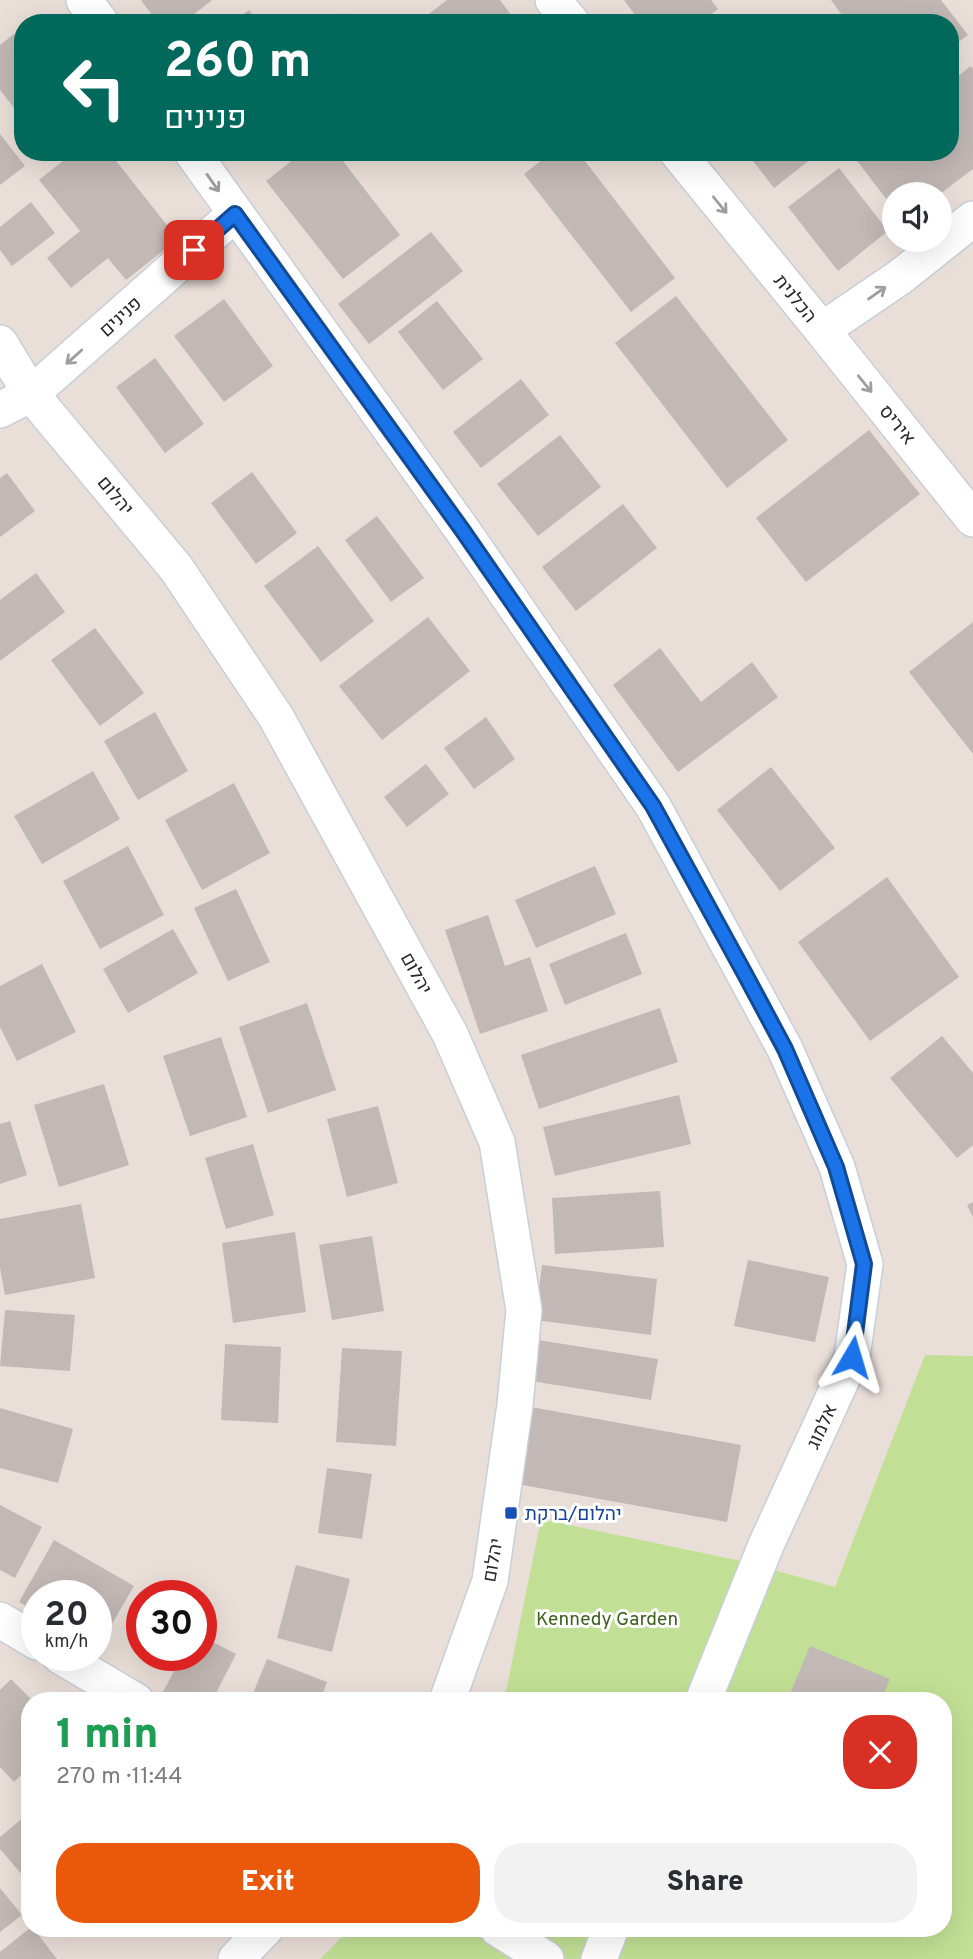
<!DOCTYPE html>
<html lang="en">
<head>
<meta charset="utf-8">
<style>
	:root { --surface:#fff; --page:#f2f2f3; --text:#2b2b33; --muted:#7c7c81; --accent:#ea580c }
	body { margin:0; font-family:Overpass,Heebo,sans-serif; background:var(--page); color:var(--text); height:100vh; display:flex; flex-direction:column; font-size:26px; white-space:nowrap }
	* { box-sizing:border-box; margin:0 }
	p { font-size:23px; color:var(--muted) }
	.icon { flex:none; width:38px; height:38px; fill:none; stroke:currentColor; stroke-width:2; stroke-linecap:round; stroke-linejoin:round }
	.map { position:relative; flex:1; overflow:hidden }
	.side { position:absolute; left:21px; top:1692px; width:931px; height:245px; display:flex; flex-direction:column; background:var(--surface); border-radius:28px; box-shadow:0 7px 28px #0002 }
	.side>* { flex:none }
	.hud { position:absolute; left:14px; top:14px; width:945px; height:147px; border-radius:28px; box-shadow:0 7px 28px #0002; background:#00695c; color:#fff; overflow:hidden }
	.tools { position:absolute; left:882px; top:182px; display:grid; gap:14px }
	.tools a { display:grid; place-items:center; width:70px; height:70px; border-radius:50%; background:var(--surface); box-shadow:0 7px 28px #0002; font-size:35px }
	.speed { position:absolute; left:21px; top:1580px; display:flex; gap:14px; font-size:35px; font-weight:700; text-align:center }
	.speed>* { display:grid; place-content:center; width:91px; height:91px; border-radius:50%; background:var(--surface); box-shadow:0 7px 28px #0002; line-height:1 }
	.speed small { font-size:18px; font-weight:400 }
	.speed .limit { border:10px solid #d22; background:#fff; color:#111 }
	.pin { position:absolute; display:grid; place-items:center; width:60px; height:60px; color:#fff; margin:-30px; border-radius:14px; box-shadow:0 4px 10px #0006 }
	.me { position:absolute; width:77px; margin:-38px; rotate:7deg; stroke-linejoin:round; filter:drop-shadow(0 0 5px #0008) }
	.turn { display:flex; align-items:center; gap:24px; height:147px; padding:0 35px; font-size:32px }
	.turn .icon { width:91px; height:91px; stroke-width:2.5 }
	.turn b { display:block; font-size:49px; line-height:60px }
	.round { display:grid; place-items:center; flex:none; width:74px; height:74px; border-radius:28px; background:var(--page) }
	.headline { display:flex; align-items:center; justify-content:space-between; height:119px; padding:0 35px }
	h1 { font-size:42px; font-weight:800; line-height:52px; color:#1e9e55 }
	.primary-button { display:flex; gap:14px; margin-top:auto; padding:14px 35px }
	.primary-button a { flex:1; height:80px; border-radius:28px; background:var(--accent); color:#fff; font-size:28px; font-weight:800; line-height:80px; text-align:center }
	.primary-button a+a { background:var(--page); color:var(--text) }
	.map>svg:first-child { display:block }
	.green { fill:#c1e095 }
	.building { fill:#c2b8b5 }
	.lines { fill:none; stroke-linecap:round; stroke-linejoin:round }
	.minor-casing { stroke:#c7cfd9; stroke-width:38 }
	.minor { stroke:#fff; stroke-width:35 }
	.oneway { stroke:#9e9e9e }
	.route-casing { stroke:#114b97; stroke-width:18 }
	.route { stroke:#1a73e8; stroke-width:12 }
	.transit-dot { fill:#1a4fb4; stroke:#fff; stroke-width:2.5 }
	.labels { text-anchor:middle; stroke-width:6; stroke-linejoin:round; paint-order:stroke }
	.street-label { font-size:19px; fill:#272727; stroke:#fff }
	.transit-label { font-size:19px; fill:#164399; stroke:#fff; text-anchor:start }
	.park-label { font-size:19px; fill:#3a601a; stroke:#fff }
</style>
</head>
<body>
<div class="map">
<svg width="973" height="1959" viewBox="0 0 973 1959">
	<rect width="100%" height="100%" fill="#eaded8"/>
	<!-- green -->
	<polygon class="green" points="925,1355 973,1356 973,1959 320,1959 351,1928 943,1928 943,1701 504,1701 541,1519 741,1561 835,1587"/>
	<!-- building -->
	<g class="building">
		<polygon points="141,0 212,0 183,23 158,23"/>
		<polygon points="447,0 500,0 517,23 429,23 425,17"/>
		<polygon points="624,0 711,0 718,9 700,23 641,23"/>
		<polygon points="831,0 941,0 968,35 950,48 950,23 848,23"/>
		<polygon points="249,10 259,23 232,23"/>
		<polygon points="344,13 351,23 331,23"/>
		<polygon points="23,27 23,102 15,109 0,90 0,45"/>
		<polygon points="971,66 973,69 973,169 940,194 894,194 894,209 854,157 860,152 950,152 950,82"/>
		<polygon points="0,134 25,166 0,185"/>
		<polygon points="74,152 109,152 178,239 126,280 108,258 71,288 47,258 80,231 39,180"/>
		<polygon points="303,152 336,152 400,235 343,279 266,181"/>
		<polygon points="552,152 578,152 675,278 631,312 524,174"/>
		<polygon points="746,152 820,152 774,188"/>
		<polygon points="839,168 888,231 838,271 788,207"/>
		<polygon points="31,202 55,233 12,266 0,250 0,227"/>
		<polygon points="431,232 463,271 369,344 338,304"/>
		<polygon points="676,296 788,440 727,488 615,343"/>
		<polygon points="224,299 273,366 224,402 174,336"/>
		<polygon points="437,301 483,359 443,390 398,332"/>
		<polygon points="155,358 204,424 165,453 116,387"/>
		<polygon points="521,379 549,415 481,468 453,432"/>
		<polygon points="869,430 920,494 806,582 756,518"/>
		<polygon points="560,435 601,487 538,536 497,484"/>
		<polygon points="252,472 297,533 256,564 211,503"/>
		<polygon points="7,473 35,511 0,537 0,478"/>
		<polygon points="623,504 657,548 576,611 542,567"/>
		<polygon points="377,516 424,578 391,602 345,540"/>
		<polygon points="318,546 374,621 321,662 264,586"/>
		<polygon points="36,573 65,612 0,661 0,600"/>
		<polygon points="428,617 470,671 382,740 339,686"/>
		<polygon points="973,622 973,754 909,672"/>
		<polygon points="95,628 144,693 100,726 51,660"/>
		<polygon points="660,648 701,702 752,662 778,697 678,772 613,685"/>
		<polygon points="155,712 188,771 138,800 104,741"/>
		<polygon points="486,717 515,759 474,789 444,748"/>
		<polygon points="426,764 449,794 407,827 384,797"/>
		<polygon points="771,767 835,848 780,891 717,810"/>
		<polygon points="93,771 120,819 42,864 14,816"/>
		<polygon points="234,783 270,853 202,890 165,820"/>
		<polygon points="128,846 164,915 100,949 63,881"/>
		<polygon points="595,866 616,914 536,948 515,900"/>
		<polygon points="887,877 959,977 870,1041 798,942"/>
		<polygon points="236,889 270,962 228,981 194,908"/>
		<polygon points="488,915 505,966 530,957 548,1011 480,1034 445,930"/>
		<polygon points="173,929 198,973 128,1013 103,969"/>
		<polygon points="626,933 642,974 565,1005 549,964"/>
		<polygon points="42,964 76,1032 17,1061 0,1027 0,986"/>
		<polygon points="307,1003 336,1090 268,1113 239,1027"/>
		<polygon points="660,1008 678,1062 539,1109 521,1055"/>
		<polygon points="942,1036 973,1073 973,1145 957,1158 890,1078"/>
		<polygon points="221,1037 247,1117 190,1136 163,1056"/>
		<polygon points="104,1084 129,1165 59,1187 34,1105"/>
		<polygon points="679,1095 691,1144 555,1176 543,1127"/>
		<polygon points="378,1106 398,1183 347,1197 327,1119"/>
		<polygon points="10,1121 27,1175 0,1184 0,1124"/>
		<polygon points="253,1144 274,1215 226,1229 205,1158"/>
		<polygon points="660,1191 664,1247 555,1254 552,1198"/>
		<polygon points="973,1202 973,1217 967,1205"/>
		<polygon points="81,1204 95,1278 5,1295 0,1268 0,1219"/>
		<polygon points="295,1232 306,1312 233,1323 222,1243"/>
		<polygon points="372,1236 384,1311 332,1320 319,1245"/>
		<polygon points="748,1260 829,1277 815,1342 734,1326"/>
		<polygon points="542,1265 657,1279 651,1335 535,1320"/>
		<polygon points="5,1310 75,1315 70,1371 0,1366"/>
		<polygon points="538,1340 658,1359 651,1400 531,1381"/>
		<polygon points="225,1344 281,1347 278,1423 221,1420"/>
		<polygon points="342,1348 402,1351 396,1446 336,1442"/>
		<polygon points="531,1407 741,1445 727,1522 517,1484"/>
		<polygon points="0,1408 73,1429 58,1483 0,1468"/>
		<polygon points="327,1468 372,1474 362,1539 318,1533"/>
		<polygon points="0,1505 42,1527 15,1578 0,1570"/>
		<polygon points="54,1540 134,1586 98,1648 96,1647 96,1596 37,1596 37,1612 19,1602"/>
		<polygon points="296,1565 350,1579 332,1652 277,1638"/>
		<polygon points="201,1636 236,1654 212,1701 181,1701 163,1692 182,1656 201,1656"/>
		<polygon points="810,1646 890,1679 881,1701 787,1701"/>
		<polygon points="267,1659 327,1682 320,1701 250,1701"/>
		<polygon points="11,1679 33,1701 30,1701 30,1766 14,1782 0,1767 0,1690"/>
		<polygon points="30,1812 30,1884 0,1849 0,1837"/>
		<polygon points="0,1888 22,1915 0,1932"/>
		<polygon points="30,1928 33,1928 57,1959 0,1959 0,1952"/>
	</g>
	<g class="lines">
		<!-- minor casing -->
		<g class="minor-casing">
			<g id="minor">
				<polyline points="84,0 101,23"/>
				<polyline points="553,0 572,23"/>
				<polyline points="192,152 463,531 653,806 785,1049 837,1167 865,1264 852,1357 766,1545 703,1701"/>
				<polyline points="677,152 822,330 900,277 973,219"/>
				<polyline points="822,330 973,519"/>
				<polyline points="0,343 31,394 176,568 276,717 450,1034 497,1142 524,1310 515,1405 490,1581 447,1701"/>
				<polyline points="0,410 31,394 235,214"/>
				<polyline points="0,1620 37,1642"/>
				<polyline points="60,1656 136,1701"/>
				<polyline points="497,1928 546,1959"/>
				<polyline points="236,1959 266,1928"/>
				<polyline points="599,1959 611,1928"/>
			</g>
		</g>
		<!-- minor -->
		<use href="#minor" class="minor"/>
	</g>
	<!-- one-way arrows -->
	<defs><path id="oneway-shaft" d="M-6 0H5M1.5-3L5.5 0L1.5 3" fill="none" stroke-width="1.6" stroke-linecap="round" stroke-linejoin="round" transform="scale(1.75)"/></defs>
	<g class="oneway">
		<use href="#oneway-shaft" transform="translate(213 183) rotate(55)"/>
		<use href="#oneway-shaft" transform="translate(720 205) rotate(51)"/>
		<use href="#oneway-shaft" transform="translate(877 293) rotate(-35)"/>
		<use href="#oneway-shaft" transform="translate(74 357) rotate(138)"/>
		<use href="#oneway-shaft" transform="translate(865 384) rotate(51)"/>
	</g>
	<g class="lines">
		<!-- route casing -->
		<g class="route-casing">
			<polyline id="route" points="194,250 235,214 463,531 653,806 746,976 785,1049 836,1167 864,1264 852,1357"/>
		</g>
		<!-- route -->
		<use href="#route" class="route"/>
	</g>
	<!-- markers -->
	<rect class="transit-dot" x="504" y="1506" width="14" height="14" rx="3.5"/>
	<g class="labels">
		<!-- street labels -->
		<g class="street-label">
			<text transform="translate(796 298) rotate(51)" y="7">הכלנית</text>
			<text transform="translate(120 316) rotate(-42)" y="7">פנינים</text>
			<text transform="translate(898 424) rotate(51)" y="7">איריס</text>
			<text transform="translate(116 495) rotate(50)" y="7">יהלום</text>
			<text transform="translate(417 973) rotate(61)" y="7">יהלום</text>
			<text transform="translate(821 1426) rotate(-65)" y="7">אלמוג</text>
			<text transform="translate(492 1560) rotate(-80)" y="7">יהלום</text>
		</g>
		<!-- transit labels -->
		<g class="transit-label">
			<text x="525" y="1520">יהלום/ברקת</text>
		</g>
		<!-- park labels -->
		<g class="park-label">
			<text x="607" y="1625">Kennedy Garden</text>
		</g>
	</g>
</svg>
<div class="tools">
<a><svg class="icon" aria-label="sound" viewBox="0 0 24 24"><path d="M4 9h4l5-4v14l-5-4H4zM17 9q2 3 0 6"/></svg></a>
</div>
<div class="speed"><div>20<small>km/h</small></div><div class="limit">30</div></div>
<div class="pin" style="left:194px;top:250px;background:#d93025"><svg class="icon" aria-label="arrive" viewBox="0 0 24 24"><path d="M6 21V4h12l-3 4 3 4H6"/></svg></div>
<svg class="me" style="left:852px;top:1357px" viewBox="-20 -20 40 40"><path d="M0-17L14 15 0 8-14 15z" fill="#1a73e8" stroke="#fff" stroke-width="4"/></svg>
<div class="hud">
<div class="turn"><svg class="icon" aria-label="left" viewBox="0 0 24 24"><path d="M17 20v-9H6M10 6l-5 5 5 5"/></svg><div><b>260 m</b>פנינים</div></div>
</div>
<section class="side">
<div class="headline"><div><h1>1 min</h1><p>270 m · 11:44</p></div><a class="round" style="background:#d93025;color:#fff"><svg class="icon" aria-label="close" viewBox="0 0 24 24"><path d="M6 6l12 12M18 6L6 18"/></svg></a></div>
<div class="primary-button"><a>Exit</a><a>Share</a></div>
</section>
</div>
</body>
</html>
